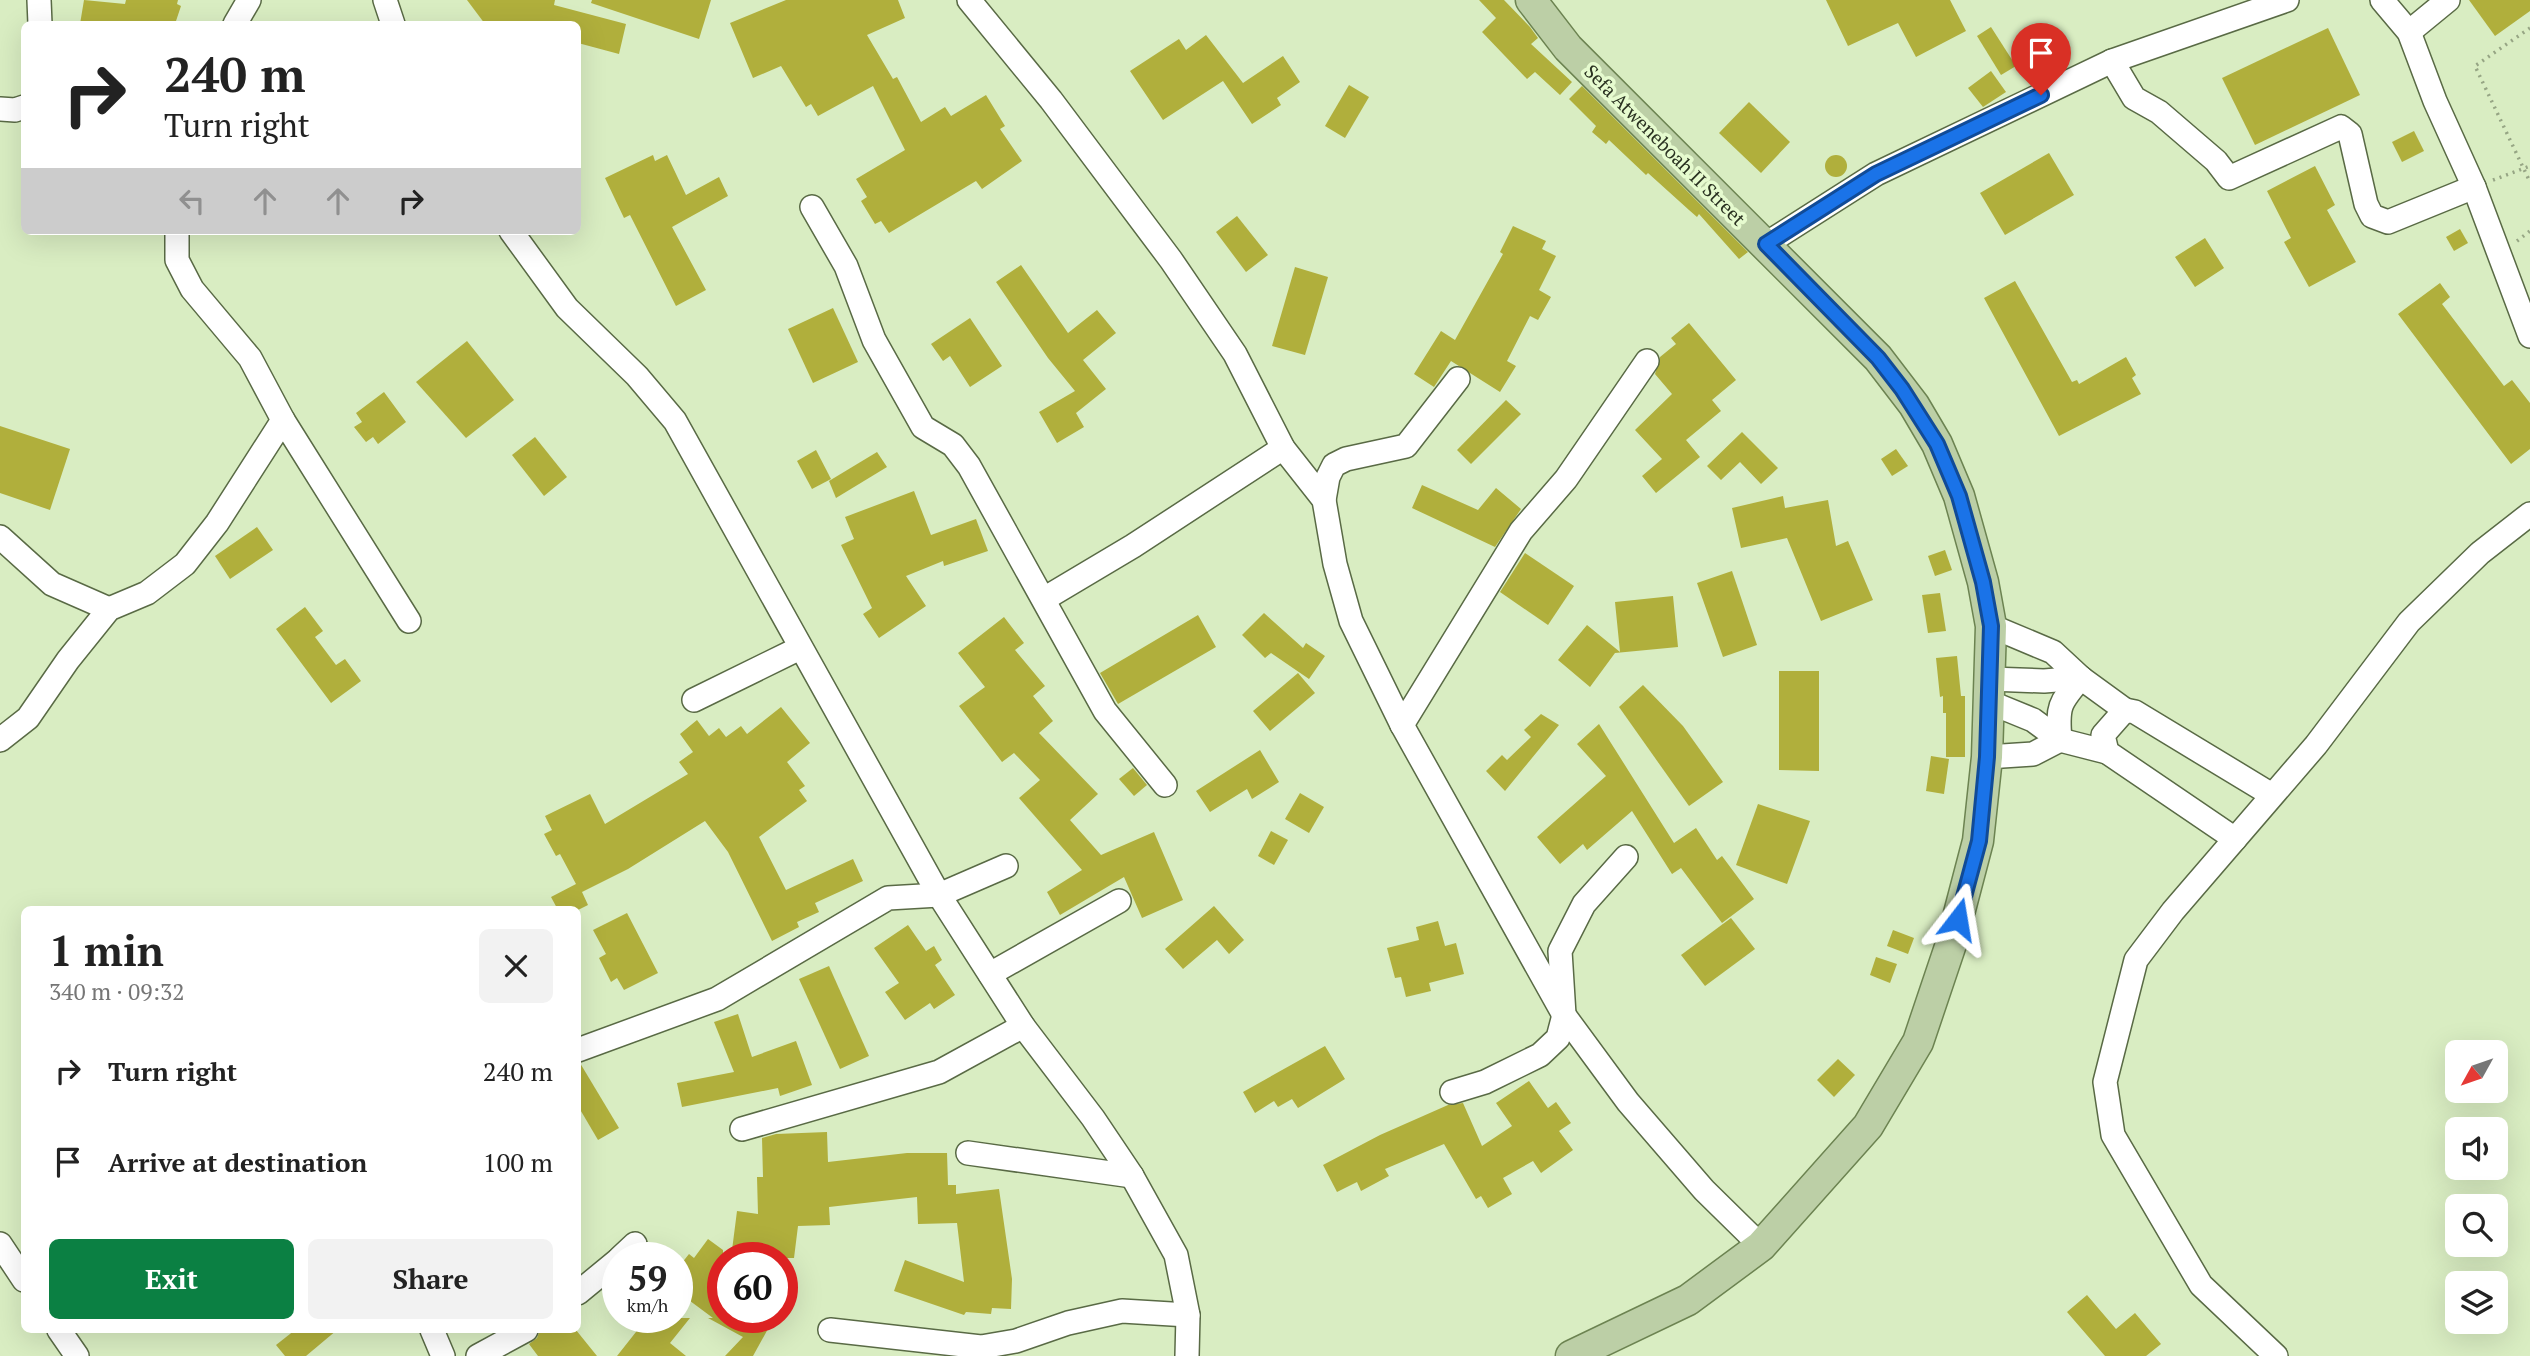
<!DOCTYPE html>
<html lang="en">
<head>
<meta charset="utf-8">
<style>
	:root { --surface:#fff; --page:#f2f2f2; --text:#222; --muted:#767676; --accent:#0b8043 }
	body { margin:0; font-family:"PT Serif",serif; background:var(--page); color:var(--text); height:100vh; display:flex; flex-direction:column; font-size:26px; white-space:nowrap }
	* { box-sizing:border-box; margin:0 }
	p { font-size:23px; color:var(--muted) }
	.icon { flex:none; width:38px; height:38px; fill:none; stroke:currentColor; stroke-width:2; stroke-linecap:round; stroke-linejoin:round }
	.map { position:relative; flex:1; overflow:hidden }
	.panel { position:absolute; left:21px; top:906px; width:560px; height:427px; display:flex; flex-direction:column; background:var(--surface); border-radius:10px; box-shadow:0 7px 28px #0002 }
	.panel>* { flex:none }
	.top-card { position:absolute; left:21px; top:21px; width:560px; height:214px; border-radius:10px; box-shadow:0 7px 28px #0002; background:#fff; color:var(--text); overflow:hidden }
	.needle { width:46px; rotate:230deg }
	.fabs { position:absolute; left:2445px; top:1040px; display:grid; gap:14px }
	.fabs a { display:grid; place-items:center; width:63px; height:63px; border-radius:10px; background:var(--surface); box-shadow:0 7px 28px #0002; font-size:35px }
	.speed { position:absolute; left:602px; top:1242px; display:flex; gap:14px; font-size:35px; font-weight:700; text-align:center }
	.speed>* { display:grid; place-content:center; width:91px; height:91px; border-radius:50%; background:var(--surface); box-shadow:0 7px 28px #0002; line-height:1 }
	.speed small { font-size:18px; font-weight:400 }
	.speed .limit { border:10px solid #d22; background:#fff; color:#111 }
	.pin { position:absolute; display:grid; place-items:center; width:60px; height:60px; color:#fff; margin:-72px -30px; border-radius:50% 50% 50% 0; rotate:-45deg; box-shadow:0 0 7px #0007 }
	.pin .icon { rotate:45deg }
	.me { position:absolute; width:77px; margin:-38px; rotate:14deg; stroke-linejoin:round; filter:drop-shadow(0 0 5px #0008) }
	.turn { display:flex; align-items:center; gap:24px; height:147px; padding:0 28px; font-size:32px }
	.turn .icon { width:91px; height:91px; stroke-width:2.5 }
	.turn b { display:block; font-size:49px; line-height:60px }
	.lanes { display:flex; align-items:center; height:66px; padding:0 28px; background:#0003; justify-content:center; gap:35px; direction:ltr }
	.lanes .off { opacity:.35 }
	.round { display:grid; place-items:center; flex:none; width:74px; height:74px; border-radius:10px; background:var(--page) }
	.headline { display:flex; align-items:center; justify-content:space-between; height:119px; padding:0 28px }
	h1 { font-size:42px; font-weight:600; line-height:52px }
	.cta { display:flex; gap:14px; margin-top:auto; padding:14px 28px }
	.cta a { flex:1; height:80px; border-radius:10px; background:var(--accent); color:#fff; font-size:28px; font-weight:600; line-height:80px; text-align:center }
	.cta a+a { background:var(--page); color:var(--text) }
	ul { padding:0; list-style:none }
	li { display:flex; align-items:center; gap:21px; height:91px; padding:0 28px }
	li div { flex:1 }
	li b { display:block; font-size:26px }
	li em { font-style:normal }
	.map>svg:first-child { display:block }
	.building { fill:#b0af3c }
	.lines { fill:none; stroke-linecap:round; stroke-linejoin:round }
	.minor-casing { stroke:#596a45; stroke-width:26 }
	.major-casing { stroke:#6c8351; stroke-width:33 }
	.path { stroke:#96a584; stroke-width:3.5; stroke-dasharray:2 5; stroke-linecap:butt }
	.minor { stroke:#fff; stroke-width:23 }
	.major { stroke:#bccfa6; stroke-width:30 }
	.route-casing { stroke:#114b97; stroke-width:18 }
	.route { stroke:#1a73e8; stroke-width:12 }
	.labels { text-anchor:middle; stroke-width:7; stroke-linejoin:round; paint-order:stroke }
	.street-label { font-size:19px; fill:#2a3221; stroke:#e6fbcf }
</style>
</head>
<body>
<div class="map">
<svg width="2530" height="1356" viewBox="0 0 2530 1356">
	<rect width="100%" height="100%" fill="#d9edc2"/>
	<!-- building -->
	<g class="building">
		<polygon points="84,0 125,4 126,0 178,0 177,4 181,6 175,24 80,24"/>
		<polygon points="467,0 555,0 554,5 626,24 619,54 578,43 578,24 485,24"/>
		<polygon points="592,0 711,0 699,39 591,3"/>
		<polygon points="786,0 898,0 905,18 867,35 893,79 897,77 921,122 945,107 951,116 986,95 1005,126 1000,129 1022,161 982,189 976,181 889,233 881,221 875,224 861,201 867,197 856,179 905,150 873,86 818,116 811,104 806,107 781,66 753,78 730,23"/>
		<polygon points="1479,0 1504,0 1530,27 1538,38 1531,44 1572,82 1560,95 1535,72 1527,79 1482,32 1496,18"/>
		<polygon points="1826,0 1950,0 1966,31 1916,57 1898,23 1848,46"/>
		<polygon points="2469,0 2530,0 2530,11 2495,36"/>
		<polygon points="1991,27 2016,66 2001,75 1977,36"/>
		<polygon points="2328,28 2360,95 2255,145 2222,78"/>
		<polygon points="1206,35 1243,83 1283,56 1300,82 1277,98 1281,105 1252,124 1223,81 1163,120 1130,71 1179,39 1186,50"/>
		<polygon points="1991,71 2006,92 1983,107 1968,88"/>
		<polygon points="1349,85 1369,97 1345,138 1325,126"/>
		<polygon points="1582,86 1748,252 1739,259 1699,214 1697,217 1689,210 1648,173 1646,175 1609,140 1606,144 1592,132 1596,126 1569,99"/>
		<polygon points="1749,102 1790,142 1761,173 1719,133"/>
		<polygon points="2414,131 2424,151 2402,162 2392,142"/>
		<polygon points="2049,153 2074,195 2005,235 1980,193"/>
		<circle cx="1836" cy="166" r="11"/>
		<polygon points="653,155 655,161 667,155 686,195 719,177 728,196 672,227 706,290 676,306 630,215 624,218 605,178"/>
		<polygon points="2315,166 2335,205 2327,210 2356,262 2309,287 2284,242 2291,238 2267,191"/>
		<polygon points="1237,216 1268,255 1246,272 1216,232"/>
		<polygon points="1513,226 1546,241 1542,249 1556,256 1539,290 1551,297 1538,320 1530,316 1507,361 1516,366 1500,392 1451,361 1434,387 1414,374 1441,331 1455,340 1503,254 1500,252"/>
		<polygon points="2460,229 2468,243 2454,251 2446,237"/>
		<polygon points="2205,238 2224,268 2195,287 2175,257"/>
		<polygon points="1021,265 1068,333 1097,310 1116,333 1083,360 1106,389 1076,413 1084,427 1057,443 1039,412 1075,391 1048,358 996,282"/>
		<polygon points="1295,267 1328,277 1305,355 1272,346"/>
		<polygon points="2015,281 2072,382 2077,380 2079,384 2126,357 2136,375 2132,378 2141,394 2059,436 1984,298"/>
		<polygon points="2440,283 2450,297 2442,304 2504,386 2512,380 2530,403 2530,449 2511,464 2398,314"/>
		<polygon points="833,308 858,362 813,383 788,329"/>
		<polygon points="970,318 1002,366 970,387 950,356 943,361 931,344"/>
		<polygon points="1689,323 1736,380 1712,400 1721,411 1686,440 1700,457 1656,493 1642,476 1662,459 1635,430 1672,394 1655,374 1660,357 1676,344 1671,338"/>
		<polygon points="467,341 514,400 466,438 416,382"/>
		<polygon points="384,392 406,422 378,444 373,437 366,442 354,427 362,422 356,413"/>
		<polygon points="1506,400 1521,414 1471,464 1457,450"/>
		<polygon points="0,426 70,449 50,510 0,493"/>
		<polygon points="1742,432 1778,468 1761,484 1740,462 1721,480 1707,466"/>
		<polygon points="535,437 567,477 544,496 512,455"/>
		<polygon points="1896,449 1908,466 1892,476 1881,459"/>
		<polygon points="816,450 831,479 812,489 797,461"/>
		<polygon points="877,452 887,467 836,498 829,481"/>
		<polygon points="1422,485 1478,510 1496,488 1521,509 1495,547 1412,508"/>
		<polygon points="914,491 931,535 976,519 988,551 944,566 943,561 906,576 926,606 879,638 863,614 872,608 841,545 854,539 845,517"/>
		<polygon points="1783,496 1785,508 1828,500 1836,546 1848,541 1873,600 1821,621 1787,538 1741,548 1732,508"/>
		<polygon points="257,527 273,550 230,579 215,556"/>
		<polygon points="1945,550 1952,570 1935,576 1928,556"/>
		<polygon points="1525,553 1574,586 1548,625 1500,592"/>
		<polygon points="1732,571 1757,645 1723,657 1697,583"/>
		<polygon points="1940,593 1946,631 1928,633 1922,595"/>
		<polygon points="1673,596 1678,647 1615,653 1590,687 1558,660 1587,625 1620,652 1615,602"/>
		<polygon points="305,607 323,631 315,637 336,665 345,659 361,681 331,703 276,629"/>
		<polygon points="1264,613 1303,648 1306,643 1325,656 1309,679 1271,653 1265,658 1242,635"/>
		<polygon points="1198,615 1216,647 1118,704 1100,673"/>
		<polygon points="1004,617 1024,643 1015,650 1045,686 1033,696 1053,721 1039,733 1098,794 1070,820 1101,855 1154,832 1183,900 1142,918 1124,877 1060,915 1047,892 1082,870 1019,798 1040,780 1014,753 1002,762 959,706 985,687 958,653"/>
		<polygon points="1957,656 1961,696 1965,696 1965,757 1946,757 1946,713 1943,713 1943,696 1940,697 1936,658"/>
		<polygon points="1779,671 1819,671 1819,771 1779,770"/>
		<polygon points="1298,673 1315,693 1270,731 1253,711"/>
		<polygon points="1643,685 1683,726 1723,782 1689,806 1619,707"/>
		<polygon points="781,707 810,743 787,762 805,786 799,790 807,801 759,837 786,890 853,859 863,881 815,903 819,912 797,922 799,927 772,941 728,852 705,821 628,869 582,892 588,905 578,910 558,910 551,897 576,884 560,854 556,856 544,834 552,830 545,816 590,794 605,824 688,774 679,762 693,752 680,734 697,720 709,736 719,728 726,737 741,726 747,734"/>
		<polygon points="1541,714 1559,725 1505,791 1486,771 1502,755 1507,760 1531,737 1524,730"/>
		<polygon points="1599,724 1674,843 1696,828 1717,860 1722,856 1754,899 1722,923 1681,868 1672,874 1632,811 1587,850 1583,844 1560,864 1537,837 1606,776 1577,744"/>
		<polygon points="1260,750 1279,782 1252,799 1247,789 1210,812 1196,791"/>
		<polygon points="1931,756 1949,759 1944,794 1926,791"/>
		<polygon points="1133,768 1147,785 1134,796 1119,779"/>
		<polygon points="1300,793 1324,807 1309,833 1285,819"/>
		<polygon points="1758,804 1810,821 1787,884 1736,865"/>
		<polygon points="1271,831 1288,840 1274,865 1258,856"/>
		<polygon points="1214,906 1244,940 1229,954 1217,940 1183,969 1165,949"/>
		<polygon points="627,913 658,973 624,990 617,978 611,982 599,958 606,954 593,930"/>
		<polygon points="1731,918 1755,949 1705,986 1681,955"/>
		<polygon points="1438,921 1445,946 1456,943 1464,974 1429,983 1431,991 1406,997 1401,977 1395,978 1387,948 1419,940 1416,927"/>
		<polygon points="908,925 926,951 934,946 942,960 935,965 955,995 934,1009 930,1003 905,1020 885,992 899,983 874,948"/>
		<polygon points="1893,930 1914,938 1908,954 1887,946"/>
		<polygon points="1876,957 1897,964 1890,983 1870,975"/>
		<polygon points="829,966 869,1056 840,1069 799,979"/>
		<polygon points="738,1014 752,1057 796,1041 812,1085 780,1096 778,1088 682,1107 677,1083 734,1072 714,1022"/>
		<polygon points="1325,1046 1345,1079 1298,1108 1292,1099 1278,1107 1274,1101 1255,1113 1243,1092"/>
		<polygon points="1838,1059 1855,1075 1834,1097 1817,1080"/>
		<polygon points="580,1063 619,1128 598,1140 578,1106 578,1064"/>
		<polygon points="1529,1081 1548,1108 1556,1102 1571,1123 1559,1131 1573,1150 1541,1173 1533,1161 1503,1178 1512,1194 1488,1208 1481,1196 1476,1199 1444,1144 1385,1169 1389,1176 1361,1191 1357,1182 1337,1192 1323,1165 1380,1135 1448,1105 1463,1103 1482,1146 1512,1126 1496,1103"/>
		<polygon points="827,1132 828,1162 907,1153 947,1153 948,1185 956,1185 956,1194 999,1189 1012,1279 1011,1309 992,1308 991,1314 966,1312 964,1315 894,1291 905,1260 964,1282 957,1223 918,1224 917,1197 829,1207 830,1225 798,1226 794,1258 731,1258 737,1211 758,1214 757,1177 763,1177 762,1138 776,1134"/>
		<polygon points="708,1239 723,1250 723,1318 774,1318 753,1356 725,1356 743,1337 708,1318 713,1318 678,1292 684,1283 677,1278 677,1269 689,1254 694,1258"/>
		<polygon points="2087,1295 2116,1329 2135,1313 2161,1344 2146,1356 2105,1356 2067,1312"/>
		<polygon points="647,1318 690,1318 670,1343 686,1356 617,1356"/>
		<polygon points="295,1330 337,1330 306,1356 285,1356 276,1345"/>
		<polygon points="540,1330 576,1330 597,1356 538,1356 529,1344 537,1338"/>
	</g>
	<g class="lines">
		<!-- minor casing -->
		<g class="minor-casing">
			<g id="minor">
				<polyline points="39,0 40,24"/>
				<polyline points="385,0 393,24"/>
				<polyline points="969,0 1051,100 1171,260 1235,354 1283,448 1324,500 1335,564 1351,621 1402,725 1564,1015 1628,1102 1704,1190 1761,1246"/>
				<polyline points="2382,0 2409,32 2435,101 2474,187 2530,336"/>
				<polyline points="235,24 249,0"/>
				<polyline points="2409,32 2448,0"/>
				<polyline points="2112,61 2134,98 2159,112 2216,161 2229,178 2341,127 2350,134 2366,204 2372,216 2388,222 2474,187"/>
				<polyline points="0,109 15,110 24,107"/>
				<polyline points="812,207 846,266 874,340 923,427 953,445 969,466 1105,711 1165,785"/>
				<polyline points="511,231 567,308 637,376 675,421 939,895 1023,1026 1093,1118 1132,1176 1176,1255 1188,1315 1187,1356"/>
				<polyline points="1766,244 1876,174 2112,61 2287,0"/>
				<polyline points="283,420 409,621"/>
				<polyline points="1324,500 1328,477 1334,465 1346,459 1406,446 1458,379"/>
				<polyline points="0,537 52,584 109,609"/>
				<polyline points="1044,599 1133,546 1283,448"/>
				<polyline points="1991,626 2053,652 2081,678 2125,710"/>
				<polyline points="1990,679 2044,681 2081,678"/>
				<polyline points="694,700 800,648"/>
				<polyline points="1989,702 2033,720 2060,740 2107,752"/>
				<polyline points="1402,725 1521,531 1566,479 1647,361"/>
				<polyline points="0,740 28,718 68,660 109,609 147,593 185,564 217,523 283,420 250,358 192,289 177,260 177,231"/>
				<path d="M2060,740C2057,707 2059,703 2081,678"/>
				<polyline points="1987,757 2033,754 2060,740"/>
				<polyline points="2235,839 2107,752 2103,735 2125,710 2135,712 2272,795"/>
				<polyline points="990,974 1119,901"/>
				<polyline points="578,1050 717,999 888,898 939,895 1006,866"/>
				<polyline points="1452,1092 1485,1082 1540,1055 1558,1038 1564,1015 1560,951 1584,904 1626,857"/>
				<polyline points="742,1129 939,1072 1023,1026"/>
				<polyline points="968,1153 1132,1176"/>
				<polyline points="0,1244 24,1280"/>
				<polyline points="620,1258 635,1244"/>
				<polyline points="578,1293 618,1260"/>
				<polyline points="59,1330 77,1356"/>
				<polyline points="432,1330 443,1356"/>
				<polyline points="830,1330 981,1347 1016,1341 1068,1323 1122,1311 1188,1315"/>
				<polyline points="478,1356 526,1330"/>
				<polyline points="2276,1356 2201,1285 2113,1135 2105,1082 2136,960 2173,911 2316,745 2409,622 2480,553 2530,514"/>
			</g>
		</g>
		<!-- major casing -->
		<g class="major-casing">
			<polyline id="major" points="1531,0 1568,48 1878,358 1914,405 1937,444 1959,496 1983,582 1991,626 1987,757 1978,841 1951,944 1918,1042 1868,1126 1761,1246 1688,1300 1571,1356"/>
		</g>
		<!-- path -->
		<g class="path">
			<polyline points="2530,28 2475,66 2530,182"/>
			<polyline points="2493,180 2530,166"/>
			<polyline points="2517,241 2530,231"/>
		</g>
		<!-- minor -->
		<use href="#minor" class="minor"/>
		<!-- major -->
		<use href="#major" class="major"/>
	</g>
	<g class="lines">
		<!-- route casing -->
		<g class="route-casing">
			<polyline id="route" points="1958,919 1979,841 1987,757 1991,626 1983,582 1959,496 1937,444 1902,389 1878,358 1766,244 1876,174 2041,95"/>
		</g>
		<!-- route -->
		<use href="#route" class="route"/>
	</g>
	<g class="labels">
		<!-- street labels -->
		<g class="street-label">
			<text transform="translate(1665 145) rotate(45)" y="7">Sefa Atweneboah II Street</text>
		</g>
	</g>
</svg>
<div class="fabs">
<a><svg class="needle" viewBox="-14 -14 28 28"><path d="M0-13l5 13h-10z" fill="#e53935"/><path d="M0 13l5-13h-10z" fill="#767676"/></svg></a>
<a><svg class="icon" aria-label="sound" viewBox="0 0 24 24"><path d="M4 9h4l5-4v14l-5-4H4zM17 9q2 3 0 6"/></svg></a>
<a><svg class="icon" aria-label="search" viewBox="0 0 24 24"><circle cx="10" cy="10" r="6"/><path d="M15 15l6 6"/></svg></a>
<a><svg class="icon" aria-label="layers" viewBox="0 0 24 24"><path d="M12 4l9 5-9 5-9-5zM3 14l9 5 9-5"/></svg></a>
</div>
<div class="speed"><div>59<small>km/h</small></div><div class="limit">60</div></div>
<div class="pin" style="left:2041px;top:95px;background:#d93025"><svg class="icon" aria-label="arrive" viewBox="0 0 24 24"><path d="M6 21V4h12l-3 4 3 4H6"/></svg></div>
<svg class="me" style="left:1958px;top:919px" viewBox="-20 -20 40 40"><path d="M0-17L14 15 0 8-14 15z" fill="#1a73e8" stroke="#fff" stroke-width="4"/></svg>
<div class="top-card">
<div class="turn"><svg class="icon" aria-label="right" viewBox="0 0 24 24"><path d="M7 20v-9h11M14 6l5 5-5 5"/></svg><div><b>240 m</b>Turn right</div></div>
<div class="lanes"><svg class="icon off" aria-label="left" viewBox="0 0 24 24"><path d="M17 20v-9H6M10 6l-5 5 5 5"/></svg><svg class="icon off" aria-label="ahead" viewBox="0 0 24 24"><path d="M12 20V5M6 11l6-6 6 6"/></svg><svg class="icon off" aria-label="ahead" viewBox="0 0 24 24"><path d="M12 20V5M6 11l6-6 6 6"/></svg><svg class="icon" aria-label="right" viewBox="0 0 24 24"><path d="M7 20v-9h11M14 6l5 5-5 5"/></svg></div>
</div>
<section class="panel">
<div class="headline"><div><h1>1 min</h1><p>340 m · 09:32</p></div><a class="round"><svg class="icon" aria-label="close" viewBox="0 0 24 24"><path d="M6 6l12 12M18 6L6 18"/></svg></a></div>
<ul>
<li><svg class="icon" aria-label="right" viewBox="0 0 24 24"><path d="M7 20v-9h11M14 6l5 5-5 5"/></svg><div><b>Turn right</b></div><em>240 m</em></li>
<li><svg class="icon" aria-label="arrive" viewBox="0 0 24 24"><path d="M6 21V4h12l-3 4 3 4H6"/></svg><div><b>Arrive at destination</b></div><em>100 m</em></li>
</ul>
<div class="cta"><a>Exit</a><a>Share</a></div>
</section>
</div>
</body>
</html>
